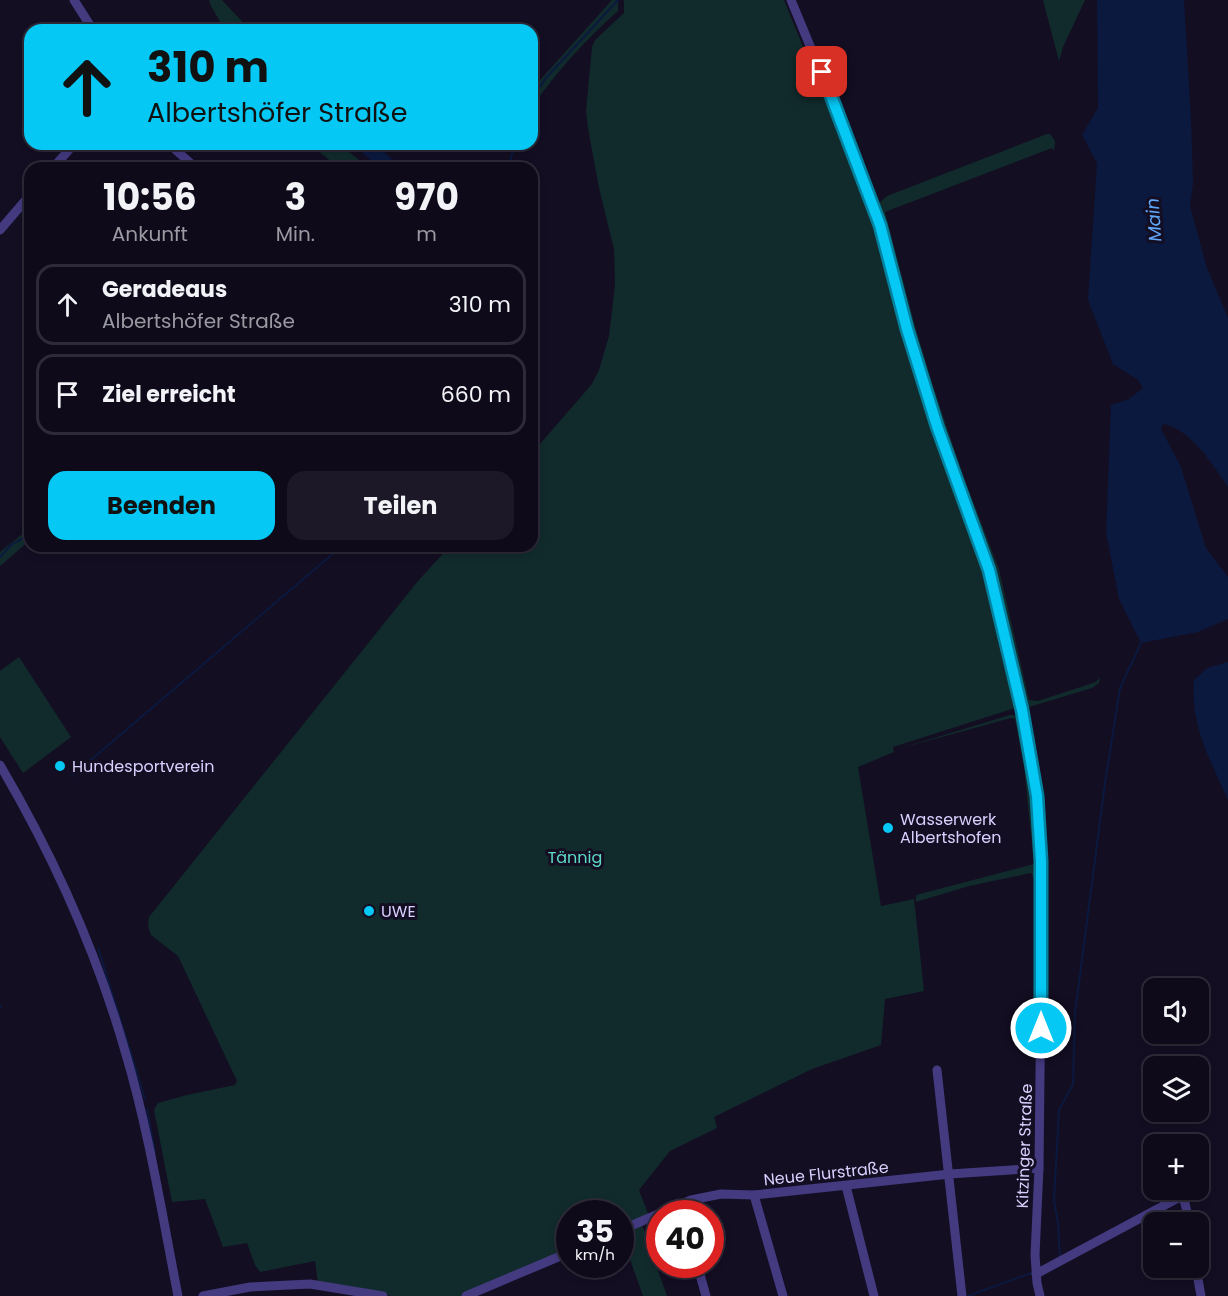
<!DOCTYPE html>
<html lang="de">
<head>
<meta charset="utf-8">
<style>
	:root { --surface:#0e0a1a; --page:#1c1827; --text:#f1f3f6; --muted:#9b9aa2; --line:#2e2b39; --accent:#05c8f5 }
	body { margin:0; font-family:Poppins,sans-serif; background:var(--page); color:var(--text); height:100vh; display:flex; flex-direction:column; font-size:22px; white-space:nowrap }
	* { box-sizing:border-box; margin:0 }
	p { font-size:20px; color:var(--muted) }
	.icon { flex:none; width:33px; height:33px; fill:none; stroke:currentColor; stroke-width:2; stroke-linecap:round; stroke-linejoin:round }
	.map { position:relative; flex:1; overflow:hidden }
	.details { position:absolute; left:24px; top:162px; width:514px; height:390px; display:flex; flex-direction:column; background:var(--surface); border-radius:18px; box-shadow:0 3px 9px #0003,0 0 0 2px var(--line) }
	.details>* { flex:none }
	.top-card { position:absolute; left:24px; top:24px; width:514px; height:126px; border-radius:18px; box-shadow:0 3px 9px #0003,0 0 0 2px var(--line); background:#05c8f5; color:#111; overflow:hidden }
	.controls { position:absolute; left:1143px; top:978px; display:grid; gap:12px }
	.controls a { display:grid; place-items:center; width:66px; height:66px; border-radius:12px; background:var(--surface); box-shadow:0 3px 9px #0003,0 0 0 2px var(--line); font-size:30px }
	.speed { position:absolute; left:556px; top:1200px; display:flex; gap:12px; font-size:30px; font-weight:700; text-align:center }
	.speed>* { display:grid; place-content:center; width:78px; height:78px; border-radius:50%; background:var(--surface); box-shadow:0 3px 9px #0003,0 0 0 2px var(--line); line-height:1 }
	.speed small { font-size:15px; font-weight:400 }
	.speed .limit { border:9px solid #d22; background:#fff; color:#111 }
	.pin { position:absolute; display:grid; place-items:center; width:51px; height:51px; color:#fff; margin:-26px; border-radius:12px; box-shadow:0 3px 9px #0006 }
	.me { position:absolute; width:66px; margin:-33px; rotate:0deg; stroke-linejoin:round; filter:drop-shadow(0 0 4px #0008) }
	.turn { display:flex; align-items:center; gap:21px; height:126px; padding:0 24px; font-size:27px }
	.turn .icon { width:78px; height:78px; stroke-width:2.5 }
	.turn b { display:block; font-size:42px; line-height:51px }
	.eta { display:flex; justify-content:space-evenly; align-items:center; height:102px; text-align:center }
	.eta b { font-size:36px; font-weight:700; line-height:42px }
	.button { display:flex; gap:12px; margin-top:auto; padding:12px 24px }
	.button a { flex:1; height:69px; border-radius:18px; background:var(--accent); color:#111; font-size:24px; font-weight:700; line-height:69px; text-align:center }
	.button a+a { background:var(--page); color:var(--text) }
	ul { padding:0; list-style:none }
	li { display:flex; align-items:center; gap:18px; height:81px; margin:0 12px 9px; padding:0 12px; border:3px solid var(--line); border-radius:18px }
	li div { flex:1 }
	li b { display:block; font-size:22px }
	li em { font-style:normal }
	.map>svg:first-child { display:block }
	.green { fill:#112b2c }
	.water { fill:#0b193f }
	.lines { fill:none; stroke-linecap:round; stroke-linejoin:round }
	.stream { stroke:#0b193f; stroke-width:2 }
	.minor { stroke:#433a80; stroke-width:9 }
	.route-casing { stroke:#03829f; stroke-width:15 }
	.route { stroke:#05c8f5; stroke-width:10 }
	.poi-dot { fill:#05c8f5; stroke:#130e22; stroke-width:2 }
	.labels { text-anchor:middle; stroke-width:6; stroke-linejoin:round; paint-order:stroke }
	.poi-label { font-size:16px; fill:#d9d0fe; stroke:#130e22; text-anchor:start }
	.park-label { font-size:16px; fill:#5edcc7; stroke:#130e22 }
	.street-label { font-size:16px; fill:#d9d0fe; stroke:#130e22 }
	.water-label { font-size:18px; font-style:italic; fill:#61a7fb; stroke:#130e22 }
</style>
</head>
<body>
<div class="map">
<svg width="1228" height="1296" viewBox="0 0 1228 1296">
	<rect width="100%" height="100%" fill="#130e22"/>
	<!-- green -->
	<g class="green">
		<polygon points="209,0 222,0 250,30 225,30 211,6"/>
		<path d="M612,0H618V11C586,39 556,72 533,106V88Z"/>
		<polygon points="624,0 784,0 870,211 890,285 949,474 981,564 1015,708 893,747 894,752 858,767 881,906 914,899 924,991 885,999 881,1045 812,1069 714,1117 717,1128 670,1151 639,1190 649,1216 640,1219 667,1296 643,1296 621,1234 621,1214 570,1214 570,1250 461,1296 392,1296 318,1283 315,1261 260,1272 255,1265 247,1243 223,1247 205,1199 172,1202 154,1110 158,1103 187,1095 235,1085 237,1081 178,956 151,935 148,926 149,917 418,581 450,546 532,546 533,452 592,384 599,370 609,336 615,285 614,249 599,188 588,128 586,111 592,47 595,40 624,13"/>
		<polygon points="1043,0 1085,0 1063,47 1059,61"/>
		<polygon points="1047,134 1050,134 1055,141 1054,151 1052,148 885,212 915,326 933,386 964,478 999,569 1029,700 1038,701 1096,682 1100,677 1099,683 1092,688 1029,707 1023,702 966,499 920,362 879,207 879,203 887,196"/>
		<polygon points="310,144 339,144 363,163 365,168 339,168"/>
		<polygon points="30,528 30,540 0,566 0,552"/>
		<polygon points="19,657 71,737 23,773 0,737 0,671"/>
		<path d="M1010,715C1020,714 1021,720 1023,728L1033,798L1038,854L1037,1004L1033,1007L1037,995C1037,974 1041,885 1031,873L969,886L916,902V895L1034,864L1024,767L1015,719L1011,718L898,749Z"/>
	</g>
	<!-- water -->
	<g class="water">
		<path d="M1097,0H1184L1191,120L1193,183L1190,206L1207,268L1228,318V487C1214,466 1189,427 1163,424L1161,429L1181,467L1206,548L1228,577V619L1198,632L1141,643L1119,599L1106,532L1111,405L1129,399L1143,388L1138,380L1113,364L1088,300L1097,163L1082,135L1098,108Z"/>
		<polygon points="353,144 375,144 402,168 379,168"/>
		<path d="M1228,662V800C1210,759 1190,726 1194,680L1207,668Z"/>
	</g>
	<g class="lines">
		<!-- stream -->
		<g class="stream">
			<polyline points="532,98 546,78 618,0"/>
			<polyline points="509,168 514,144"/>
			<polyline points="0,557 11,545 30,534"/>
			<polyline points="72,776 342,546"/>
			<polyline points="98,948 145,1099"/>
			<polyline points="0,1006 1,1007"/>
			<polyline points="147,1109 155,1153"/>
			<polyline points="1060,1257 1058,1223 1054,1200 1059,1110 1073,1084 1075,1013 1105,783 1120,688 1141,643"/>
			<polyline points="968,1296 1031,1273"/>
		</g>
		<!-- minor -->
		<g class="minor">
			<polyline points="74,0 93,30"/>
			<polyline points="791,0 827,87 881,225 907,329 937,426 989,570 1030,748 1037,797 1042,890 1039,1168 1035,1255 1037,1283 1040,1296"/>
			<polyline points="169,144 196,168"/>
			<polyline points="53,168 74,144"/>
			<polyline points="0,230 30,195"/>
			<path d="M0,765C53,855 96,950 125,1051C149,1131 162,1214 178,1296"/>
			<polyline points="937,1070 962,1296"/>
			<polyline points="846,1186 874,1296"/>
			<polyline points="754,1195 783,1296"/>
			<polyline points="621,1230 691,1200 721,1194 754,1195 950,1174 1039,1168"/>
			<polyline points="697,1264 706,1296"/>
			<polyline points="1196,1268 1201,1296"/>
			<polyline points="1036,1274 1178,1198 1182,1198 1185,1203 1189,1222"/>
			<polyline points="203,1296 250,1287 310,1284 383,1296"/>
			<polyline points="466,1296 570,1252"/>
		</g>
	</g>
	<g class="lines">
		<!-- route casing -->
		<g class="route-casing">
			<polyline id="route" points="822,72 880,225 907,329 937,426 989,570 1022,710 1037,796 1041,861 1041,1028"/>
		</g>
		<!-- route -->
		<use href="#route" class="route"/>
	</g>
	<!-- markers -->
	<g class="poi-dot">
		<circle cx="60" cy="766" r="6"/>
		<circle cx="888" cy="828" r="6"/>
		<circle cx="369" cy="911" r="6"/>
	</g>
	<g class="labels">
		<!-- poi labels -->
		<g class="poi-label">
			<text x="72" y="772">Hundesportverein</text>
			<text x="900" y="825">Wasserwerk<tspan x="900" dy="18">Albertshofen</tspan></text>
			<text x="381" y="917">UWE</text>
		</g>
		<!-- park labels -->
		<g class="park-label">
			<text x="575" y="863">Tännig</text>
		</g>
		<!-- street labels -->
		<g class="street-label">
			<text transform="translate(1024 1146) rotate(-88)" y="6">Kitzinger Straße</text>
			<text transform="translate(826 1173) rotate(-6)" y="6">Neue Flurstraße</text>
		</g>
		<!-- water labels -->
		<g class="water-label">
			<text transform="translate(1154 220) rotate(-94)" y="6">Main</text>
		</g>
	</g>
</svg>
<div class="controls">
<a><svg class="icon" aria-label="sound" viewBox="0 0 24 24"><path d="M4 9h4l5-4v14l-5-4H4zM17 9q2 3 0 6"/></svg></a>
<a><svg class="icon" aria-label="layers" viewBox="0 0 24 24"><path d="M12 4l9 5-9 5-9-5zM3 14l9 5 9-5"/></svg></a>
<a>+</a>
<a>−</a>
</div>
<div class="speed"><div>35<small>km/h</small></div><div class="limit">40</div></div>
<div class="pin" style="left:822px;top:72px;background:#d93025"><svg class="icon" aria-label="arrive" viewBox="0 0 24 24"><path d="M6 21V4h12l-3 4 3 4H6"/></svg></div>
<svg class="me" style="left:1041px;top:1028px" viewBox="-20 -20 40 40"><circle r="17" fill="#05c8f5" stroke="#fff" stroke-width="3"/><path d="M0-11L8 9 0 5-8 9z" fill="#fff"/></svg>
<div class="top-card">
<div class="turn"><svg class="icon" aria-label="ahead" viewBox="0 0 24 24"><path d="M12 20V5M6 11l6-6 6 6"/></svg><div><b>310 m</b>Albertshöfer Straße</div></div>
</div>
<section class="details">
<div class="eta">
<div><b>10:56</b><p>Ankunft</p></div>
<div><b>3</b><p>Min.</p></div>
<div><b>970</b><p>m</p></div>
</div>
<ul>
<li><svg class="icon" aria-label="ahead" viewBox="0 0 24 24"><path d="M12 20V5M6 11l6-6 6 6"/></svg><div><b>Geradeaus</b><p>Albertshöfer Straße</p></div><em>310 m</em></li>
<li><svg class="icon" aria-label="arrive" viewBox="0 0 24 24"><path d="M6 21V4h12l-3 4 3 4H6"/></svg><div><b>Ziel erreicht</b></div><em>660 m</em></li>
</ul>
<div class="button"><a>Beenden</a><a>Teilen</a></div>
</section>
</div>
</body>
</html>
